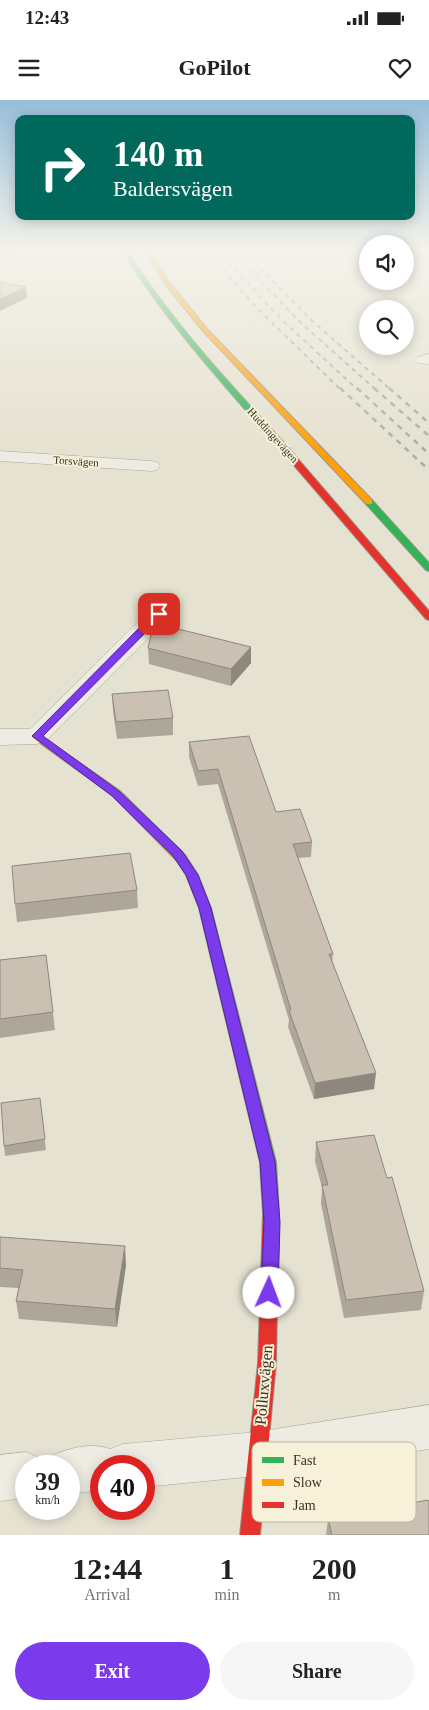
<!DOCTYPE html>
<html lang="en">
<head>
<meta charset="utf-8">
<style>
	:root { --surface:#fff; --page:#f6f6f6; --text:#222; --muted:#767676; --accent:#7c3aed }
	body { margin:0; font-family:Georgia,serif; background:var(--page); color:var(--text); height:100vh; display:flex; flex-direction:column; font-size:19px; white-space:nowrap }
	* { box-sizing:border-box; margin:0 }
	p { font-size:16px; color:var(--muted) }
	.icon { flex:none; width:28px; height:28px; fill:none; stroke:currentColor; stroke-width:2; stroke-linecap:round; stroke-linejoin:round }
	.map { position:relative; height:1435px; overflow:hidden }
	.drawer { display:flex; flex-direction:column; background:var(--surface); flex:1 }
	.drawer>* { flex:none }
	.guide { position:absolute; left:15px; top:15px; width:400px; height:105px; border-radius:10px; box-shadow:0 2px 12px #0003; background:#00695c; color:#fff; overflow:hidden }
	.controls { position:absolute; left:359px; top:135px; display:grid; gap:10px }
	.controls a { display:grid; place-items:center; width:55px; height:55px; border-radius:50%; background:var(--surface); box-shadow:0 2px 12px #0003; font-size:25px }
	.speed { position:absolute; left:15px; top:1355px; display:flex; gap:10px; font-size:25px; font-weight:700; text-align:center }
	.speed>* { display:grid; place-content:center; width:65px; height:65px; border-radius:50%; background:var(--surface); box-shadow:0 2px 12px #0003; line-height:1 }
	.speed small { font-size:12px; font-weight:400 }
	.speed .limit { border:8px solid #d22; background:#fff; color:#111 }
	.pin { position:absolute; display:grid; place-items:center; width:42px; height:42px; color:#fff; margin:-21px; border-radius:10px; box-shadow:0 2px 8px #0006 }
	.me { position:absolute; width:55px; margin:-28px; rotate:2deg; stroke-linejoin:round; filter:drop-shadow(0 0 4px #0008) }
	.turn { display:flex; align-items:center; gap:18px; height:105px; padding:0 15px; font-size:22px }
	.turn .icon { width:65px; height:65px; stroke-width:2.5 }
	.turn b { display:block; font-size:35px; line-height:42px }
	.eta { display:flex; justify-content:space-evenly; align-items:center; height:85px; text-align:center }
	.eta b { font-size:30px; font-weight:700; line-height:35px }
	.button { display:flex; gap:10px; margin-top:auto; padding:10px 15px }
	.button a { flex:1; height:58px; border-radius:30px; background:var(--accent); color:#fff; font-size:20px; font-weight:700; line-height:58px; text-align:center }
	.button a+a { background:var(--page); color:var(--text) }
	.status { display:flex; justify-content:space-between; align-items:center; height:35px; padding:0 25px; background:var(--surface); direction:ltr }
	.status svg { height:14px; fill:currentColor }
	header { display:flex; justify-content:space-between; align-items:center; height:65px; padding:0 15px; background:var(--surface); font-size:22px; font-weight:700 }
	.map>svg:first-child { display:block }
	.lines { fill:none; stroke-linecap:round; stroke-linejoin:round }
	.street-casing { stroke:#aca799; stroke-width:1 }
	.fast-casing { stroke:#9b9689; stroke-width:2 }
	.slow-casing { stroke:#9b9689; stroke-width:2 }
	.jam-casing { stroke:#9b9689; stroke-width:2 }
	.street { fill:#eeece2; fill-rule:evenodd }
	.fast { fill:#30b455; fill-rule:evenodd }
	.slow { fill:#ff9f0a; fill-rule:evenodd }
	.jam { fill:#e5322d; fill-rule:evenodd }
	.rail-far1 { stroke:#aeaba2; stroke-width:2; stroke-dasharray:4.5 4.5; stroke-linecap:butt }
	.rail { stroke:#aeaba2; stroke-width:2.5; stroke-dasharray:5.5 5.5; stroke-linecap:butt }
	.wall { fill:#aea699 }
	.shaded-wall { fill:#8d877d }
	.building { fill:#cac1b2; stroke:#8d877d }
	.route { fill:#7c3aed; stroke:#51269a }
	.labels { text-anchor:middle; stroke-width:4; stroke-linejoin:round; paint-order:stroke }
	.far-street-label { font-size:11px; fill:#3c3120; stroke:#f6f1d8 }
	.near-street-label { font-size:16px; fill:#3c3120; stroke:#f6f1d8 }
	.key { fill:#f6f1d8; stroke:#beb7a1; stroke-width:1 }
	.key-label { font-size:14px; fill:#3c3120 }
</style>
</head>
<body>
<div class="status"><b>12:43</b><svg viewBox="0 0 49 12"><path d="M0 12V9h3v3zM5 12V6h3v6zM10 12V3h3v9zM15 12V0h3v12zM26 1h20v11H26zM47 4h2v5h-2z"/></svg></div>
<header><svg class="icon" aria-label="menu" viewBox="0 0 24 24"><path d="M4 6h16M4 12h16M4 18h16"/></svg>GoPilot<svg class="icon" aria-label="heart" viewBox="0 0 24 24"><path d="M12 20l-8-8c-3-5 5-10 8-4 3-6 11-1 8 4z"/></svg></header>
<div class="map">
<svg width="429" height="1435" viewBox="0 0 429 1435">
	<rect width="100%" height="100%" fill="#e6e2d1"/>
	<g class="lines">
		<!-- street casing -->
		<g class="street-casing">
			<g id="street">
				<polygon points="429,254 429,264 418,263 415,260 418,257"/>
				<polygon points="0,351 151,361 157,362 160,366 157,370 151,371 0,361"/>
				<polygon points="159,507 167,509 170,514 167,519 46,641 37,644 0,645 0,629 30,629 151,509"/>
				<path d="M429,1305V1349L257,1376L144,1387V1366H101V1390L69,1394V1366H48L53,1355C70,1348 92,1342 110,1349L123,1344L257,1332Z"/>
				<polygon points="26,1352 42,1359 45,1366 26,1366 26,1398 0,1401 0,1355"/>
			</g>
		</g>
		<!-- fast casing -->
		<g class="fast-casing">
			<g id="fast">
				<path d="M121,149H126C171,221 228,282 285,344V348H279C223,284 166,222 121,149Z"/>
				<polygon points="366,400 372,400 429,463 429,471 426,470 366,404"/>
				<polygon points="181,754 185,755 198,775 211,808 276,1062 279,1113 277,1118 271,1120 265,1118 263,1113 260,1062 199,808 186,775 175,758"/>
			</g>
		</g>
		<!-- slow casing -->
		<g class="slow-casing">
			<g id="slow">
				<polygon points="19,149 27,149 0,159 0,155"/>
				<polygon points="144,149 149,149 169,182 207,229 372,400 372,404 366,404 203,231 165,184"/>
				<polygon points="37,633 120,691 185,755 187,758 185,761 177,761 112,695 33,638 32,636"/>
			</g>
		</g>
		<!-- jam casing -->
		<g class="jam-casing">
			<g id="jam">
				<polygon points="279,344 285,344 429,511 429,520 426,519 279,348"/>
				<polygon points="271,1106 277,1108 279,1113 276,1263 260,1435 240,1435 258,1263 263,1113 265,1108"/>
			</g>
		</g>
		<!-- street -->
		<use href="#street" class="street"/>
		<!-- fast -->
		<use href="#fast" class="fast"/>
		<!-- slow -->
		<use href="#slow" class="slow"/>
		<!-- jam -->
		<use href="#jam" class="jam"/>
		<!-- rail-far1 -->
		<g class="rail-far1">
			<polyline points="205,149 257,208 341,290"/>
			<polyline points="216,149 283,221 358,290"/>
			<polyline points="230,149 301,223 376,290"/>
			<polyline points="241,149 310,219 391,290"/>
		</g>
		<!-- rail -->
		<g class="rail">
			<polyline points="340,288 429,370"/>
			<polyline points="357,288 429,354"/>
			<polyline points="374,288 429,336"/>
			<polyline points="389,288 429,323"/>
		</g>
	</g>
	<!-- wall -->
	<g class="wall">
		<polygon points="251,547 251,563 231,586 149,564 148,548"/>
		<polygon points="112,594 173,618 173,635 117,639 113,611"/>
		<polygon points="189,642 312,742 311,757 298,758 333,854 332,862 374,989 314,999 288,927 289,920 218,684 198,686 189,657"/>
		<polygon points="137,790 138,808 17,822 15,804"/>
		<polygon points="46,855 55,930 0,938 0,860"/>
		<polygon points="40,998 46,1050 5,1056 4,1046"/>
		<polygon points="316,1042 387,1078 424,1191 421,1210 344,1218 321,1104 322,1088 315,1061"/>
		<polygon points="0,1137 126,1165 117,1227 19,1219 16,1201 19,1188 0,1187"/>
		<polygon points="328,1419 429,1435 326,1435"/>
	</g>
	<!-- shaded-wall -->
	<g class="shaded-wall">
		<polygon points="26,187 27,198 0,211 0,199"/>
		<polygon points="251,547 251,563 231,586 231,569"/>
		<polygon points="376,973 374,989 314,999 315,983"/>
		<polygon points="125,1146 126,1165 117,1227 115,1209"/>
	</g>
	<!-- building -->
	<g class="building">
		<polygon points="0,182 26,187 0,199"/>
		<polygon points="154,523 251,547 231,569 148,548"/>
		<polygon points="168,590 173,618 116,622 112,594"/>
		<polygon points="249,636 276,712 300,709 312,742 293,744 333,854 329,854 376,973 315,983 289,911 291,910 218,669 198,671 189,642"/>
		<polygon points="130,753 137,790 15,804 12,766"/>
		<polygon points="46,855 53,912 0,919 0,860"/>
		<polygon points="40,998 45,1039 4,1046 1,1003"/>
		<polygon points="374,1035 387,1078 392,1077 424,1191 346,1200 322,1085 328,1085 316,1042"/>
		<polygon points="0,1137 125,1146 115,1209 16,1201 23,1170 0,1168"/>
		<polygon points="428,1400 429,1402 429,1435 332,1435 328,1419"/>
	</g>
	<!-- sky -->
	<linearGradient id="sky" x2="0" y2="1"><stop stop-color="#96beda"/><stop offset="0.43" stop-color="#f4f2ea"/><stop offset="1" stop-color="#f4f2ea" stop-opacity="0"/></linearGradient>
	<rect width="429" height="350" fill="url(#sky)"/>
	<!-- route -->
	<polygon class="route" points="159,511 162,512 162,516 43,636 119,691 182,751 198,775 211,808 275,1062 280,1122 278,1193 275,1198 269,1200 263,1198 261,1193 264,1122 260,1062 199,808 186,775 173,756 112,696 32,636 155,512"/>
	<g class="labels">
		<!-- far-street labels -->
		<g class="far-street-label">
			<text transform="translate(273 335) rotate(48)" y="4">Huddingevägen</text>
			<text transform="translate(76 361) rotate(4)" y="4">Torsvägen</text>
		</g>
		<!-- near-street labels -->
		<g class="near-street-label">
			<text transform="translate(263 1285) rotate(-85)" y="6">Polluxvägen</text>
		</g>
	</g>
	<!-- legend -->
	<rect x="252" y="1342" width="164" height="80" rx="8" class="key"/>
	<rect x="262" y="1357" width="22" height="6" fill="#30b455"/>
	<rect x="262" y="1379" width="22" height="7" fill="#ff9f0a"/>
	<rect x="262" y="1402" width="22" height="6" fill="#e5322d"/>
	<g class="key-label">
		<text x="293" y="1365">Fast</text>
		<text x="293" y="1387">Slow</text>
		<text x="293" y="1410">Jam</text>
	</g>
</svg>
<div class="controls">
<a><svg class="icon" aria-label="sound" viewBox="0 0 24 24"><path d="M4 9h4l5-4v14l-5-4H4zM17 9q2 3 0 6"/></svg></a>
<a><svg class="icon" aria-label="search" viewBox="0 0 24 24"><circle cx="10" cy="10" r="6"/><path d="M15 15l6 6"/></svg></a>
</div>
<div class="speed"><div>39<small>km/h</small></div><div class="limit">40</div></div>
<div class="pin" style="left:159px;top:514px;background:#d93025"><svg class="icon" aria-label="arrive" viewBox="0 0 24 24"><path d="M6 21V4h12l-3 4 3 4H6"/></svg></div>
<svg class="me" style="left:269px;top:1193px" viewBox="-20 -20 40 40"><circle r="19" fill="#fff"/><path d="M0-13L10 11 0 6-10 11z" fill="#7c3aed"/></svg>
<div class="guide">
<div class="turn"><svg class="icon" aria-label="right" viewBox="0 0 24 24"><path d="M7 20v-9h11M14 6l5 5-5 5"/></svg><div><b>140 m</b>Baldersvägen</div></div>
</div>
</div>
<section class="drawer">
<div class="eta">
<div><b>12:44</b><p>Arrival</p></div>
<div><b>1</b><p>min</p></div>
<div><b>200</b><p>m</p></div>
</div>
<div class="button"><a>Exit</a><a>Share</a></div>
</section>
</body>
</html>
